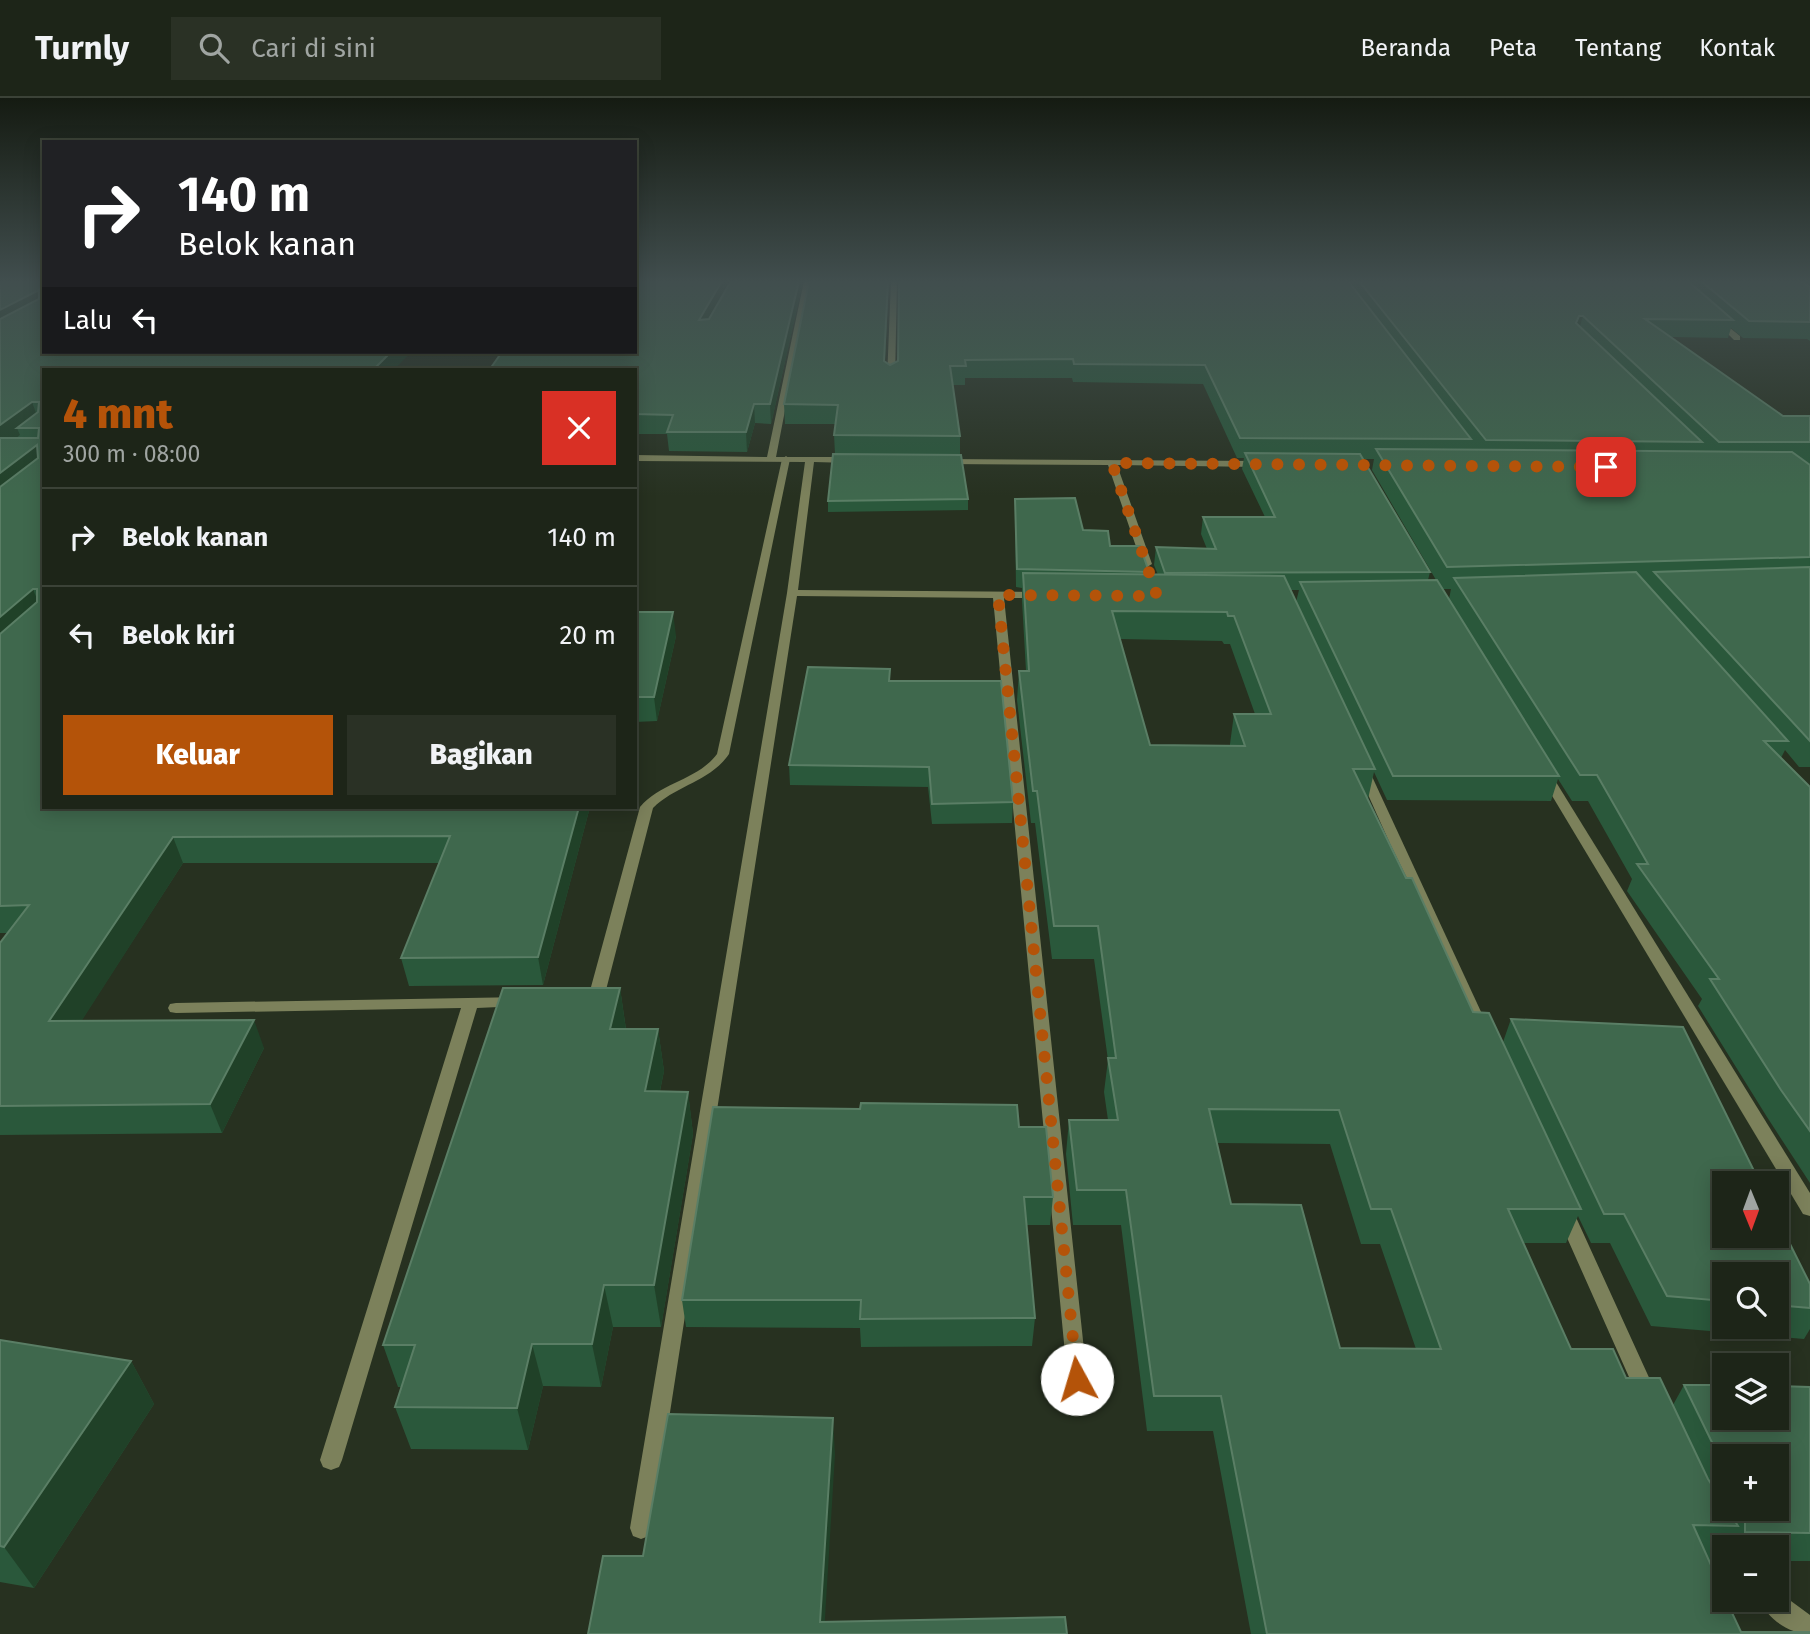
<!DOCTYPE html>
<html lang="id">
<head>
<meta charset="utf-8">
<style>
	:root { --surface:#1d2518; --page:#2a3125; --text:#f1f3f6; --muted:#a0a5a2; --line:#3b4237; --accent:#b45309 }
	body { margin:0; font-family:"Fira Sans",sans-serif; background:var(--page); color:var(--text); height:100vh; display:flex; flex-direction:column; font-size:26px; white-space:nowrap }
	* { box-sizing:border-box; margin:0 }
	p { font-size:23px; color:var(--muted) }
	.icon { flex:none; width:38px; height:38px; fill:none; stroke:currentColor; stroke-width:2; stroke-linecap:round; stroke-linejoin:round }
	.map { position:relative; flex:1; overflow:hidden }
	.details { position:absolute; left:42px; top:270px; width:595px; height:441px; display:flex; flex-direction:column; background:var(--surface); border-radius:0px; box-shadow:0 4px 18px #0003,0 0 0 2px var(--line) }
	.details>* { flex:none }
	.top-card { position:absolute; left:42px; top:42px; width:595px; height:214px; border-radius:0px; box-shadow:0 4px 18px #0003,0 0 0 2px var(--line); background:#202124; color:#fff; overflow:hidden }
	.needle { width:46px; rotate:179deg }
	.tools { position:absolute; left:1712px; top:1073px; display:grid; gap:14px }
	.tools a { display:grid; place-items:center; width:77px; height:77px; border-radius:0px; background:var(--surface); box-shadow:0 4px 18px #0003,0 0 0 2px var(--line); font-size:35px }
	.pin { position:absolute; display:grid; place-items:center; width:60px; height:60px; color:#fff; margin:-30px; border-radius:14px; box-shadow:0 4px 10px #0006 }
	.me { position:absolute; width:77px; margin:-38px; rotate:354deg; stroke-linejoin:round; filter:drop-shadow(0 0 5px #0008) }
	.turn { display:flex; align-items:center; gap:24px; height:147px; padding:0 21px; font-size:32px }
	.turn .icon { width:91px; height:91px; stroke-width:2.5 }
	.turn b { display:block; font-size:49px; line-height:60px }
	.then { display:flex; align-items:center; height:66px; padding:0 21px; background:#0003; gap:14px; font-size:26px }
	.round { display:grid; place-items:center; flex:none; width:74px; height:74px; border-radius:0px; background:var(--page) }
	.summary { display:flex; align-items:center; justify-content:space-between; height:119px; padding:0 21px }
	h1 { font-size:42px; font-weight:800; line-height:52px; color:var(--accent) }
	.primary-button { display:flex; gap:14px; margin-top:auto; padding:14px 21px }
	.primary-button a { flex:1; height:80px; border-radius:0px; background:var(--accent); color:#fff; font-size:28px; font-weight:800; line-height:80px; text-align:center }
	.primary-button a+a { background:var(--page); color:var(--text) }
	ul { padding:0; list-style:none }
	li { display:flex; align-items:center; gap:21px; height:98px; padding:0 21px; border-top:2px solid var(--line) }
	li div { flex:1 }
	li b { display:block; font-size:26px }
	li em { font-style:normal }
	header { display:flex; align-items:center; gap:42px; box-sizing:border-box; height:98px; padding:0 35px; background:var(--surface); border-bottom:2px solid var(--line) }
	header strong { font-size:33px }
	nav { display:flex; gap:38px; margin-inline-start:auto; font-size:24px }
	.search { width:490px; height:63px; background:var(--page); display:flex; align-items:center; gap:18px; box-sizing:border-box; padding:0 24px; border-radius:0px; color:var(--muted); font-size:26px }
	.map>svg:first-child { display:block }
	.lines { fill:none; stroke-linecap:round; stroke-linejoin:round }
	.service { fill:#7c815b; fill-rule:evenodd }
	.minor { fill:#7c815b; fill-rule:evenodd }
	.wall { fill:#2a583b; fill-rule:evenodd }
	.shaded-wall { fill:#204128 }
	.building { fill:#3f684d; stroke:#5a7e65; stroke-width:2; fill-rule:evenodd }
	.route { stroke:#b45309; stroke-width:12; stroke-dasharray:0 21.6 }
</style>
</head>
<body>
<header>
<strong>Turnly</strong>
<div class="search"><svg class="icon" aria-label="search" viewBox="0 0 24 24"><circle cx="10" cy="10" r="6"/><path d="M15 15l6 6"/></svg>Cari di sini</div>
<nav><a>Beranda</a><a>Peta</a><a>Tentang</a><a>Kontak</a></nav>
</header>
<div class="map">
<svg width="1810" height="1536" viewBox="0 0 1810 1536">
	<rect width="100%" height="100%" fill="#273120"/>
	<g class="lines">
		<!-- service -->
		<g class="service">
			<path d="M786,358L790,361L729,656C710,684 676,687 653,710L606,892L589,905H577L575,901L591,889L640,709C661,684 698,682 717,656L782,361Z"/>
			<polygon points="518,899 524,900 526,904 524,908 477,910 342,1362 339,1369 331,1372 323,1369 320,1362 461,910 176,915 170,914 168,910 170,906 176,905"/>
		</g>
		<!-- minor -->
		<g class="minor">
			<polygon points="804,183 810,183 776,359 850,359 854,362 850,365 814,364 798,492 1041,494 1046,497 1041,500 1004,500 1090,1308 1087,1315 1080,1317 1073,1315 1070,1308 993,500 797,498 652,1430 649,1438 641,1441 633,1438 630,1430 787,495 805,364 635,363 635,357 767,359"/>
			<polygon points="891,183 897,183 895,281 891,283 887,281"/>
			<polygon points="1715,221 1719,221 1740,238 1740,242 1734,242 1715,223"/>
			<polygon points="940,361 1259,363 1263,366 1259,369 1117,367 1152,466 1147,469 1142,466 1108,367 943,366 939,363"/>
			<polygon points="1363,668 1369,672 1489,931 1487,935 1475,935 1473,931 1357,672"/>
			<polygon points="1545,672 1551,676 1810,1095 1810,1118 1803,1116 1539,676"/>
			<polygon points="1565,1108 1572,1110 1574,1115 1657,1297 1654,1304 1647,1306 1640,1304 1637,1297 1556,1115 1558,1110"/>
			<path d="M1776,1492L1810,1517V1536C1790,1536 1767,1521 1760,1502H1776Z"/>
		</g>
	</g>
	<!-- wall -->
	<g class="wall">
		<polygon points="0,183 44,271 44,709 590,709 543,887 409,888 401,860 439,765 183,765 81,923 264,950 222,1035 0,1037 0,845 8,835 0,835"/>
		<polygon points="635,183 803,183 771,326 755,325 747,354 669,353 667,336 635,336"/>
		<path d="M809,183H889L885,263L890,267L898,263L899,183H1810V243L1807,241L1743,240L1731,230L1728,240L1670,239L1783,318H1810V669H1799L1785,652L1781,660L1810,689V1085L1767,1019L1698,908L1702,901L1627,793L1632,781L1588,703H1572L1558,681L1551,703L1387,702L1374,674L1368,701L1473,914L1503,944L1511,921L1810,1186V1231L1804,1241L1651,1228L1610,1145H1591L1578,1118L1566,1145H1524L1571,1251L1626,1280L1673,1307L1684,1287L1810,1289V1463H1776V1449H1728L1733,1441L1732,1438L1716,1462H1708L1741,1534L1810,1536H1251L1213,1333H1147L1121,1127H1073L1066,1056L1069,1022H1108L1104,994L1108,962L1094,861H1052L1035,725H1031L1017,602L1019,573H1026L1022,503V490L1016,489L1015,418V401L1083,432L1110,448L1149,474V477H1158L1154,467L1156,449L1207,451L1201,436L1203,419H1265L1242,371L1244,360H1237L1203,286L1073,284L1072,280H965V287H952L960,338V357L968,401V412L828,414V403L835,356L834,337L836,326H785L784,306ZM1362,361H1374L1372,372L1436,482H1428L1430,474ZM1443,491H1451L1449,501ZM1290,492H1299L1296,504ZM1120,541L1222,543L1224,546H1230L1255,616H1234L1230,646V648L1150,647ZM1217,1045L1330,1046L1361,1146H1380L1416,1251L1340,1250L1231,1106ZM1724,1176H1776V1228H1724ZM1724,1358L1776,1410H1724Z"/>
		<polygon points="635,514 676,538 657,623 635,624"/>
		<polygon points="890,571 890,583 1013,704 1012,725 932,726 928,689 790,687 789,667"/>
		<polygon points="620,890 626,931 658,931 664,973 660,993 688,994 693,1036 661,1229 613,1229 601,1289 543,1288 528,1352 411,1351 395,1309 401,1289 398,1289 383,1247"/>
		<polygon points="1019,1029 1053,1099 1050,1127 1026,1127 1035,1220 1032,1248 861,1249 860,1230 686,1229 682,1202"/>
		<polygon points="0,1242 131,1263 154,1306 34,1490 0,1484"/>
	</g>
	<!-- shaded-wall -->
	<g class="shaded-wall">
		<polygon points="722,183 732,183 700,239 699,222"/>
		<polygon points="799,183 803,183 771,326 770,306"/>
		<polygon points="888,183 884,281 884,263"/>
		<polygon points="39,192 44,206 0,233 0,212"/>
		<polygon points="1579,218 1583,218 1578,235 1571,243"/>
		<polygon points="391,254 411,254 395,271 374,271"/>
		<polygon points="32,304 39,323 17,330 20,337 2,351 0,349 0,327"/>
		<polygon points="754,306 755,325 747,354 746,334"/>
		<polygon points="37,347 44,366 0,402 0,375"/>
		<polygon points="33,491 42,514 0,551 0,519"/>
		<polygon points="673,514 676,538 657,623 654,599"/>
		<polygon points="579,709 590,709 543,887 538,859"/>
		<polygon points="173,739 183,765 63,952 49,923"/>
		<polygon points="620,890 626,932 610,931"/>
		<polygon points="254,922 264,950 222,1035 210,1006"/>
		<polygon points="658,931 664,973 651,1035 645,993"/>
		<polygon points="688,994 693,1036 661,1229 654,1187"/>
		<polygon points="604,1187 613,1229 601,1289 592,1246"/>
		<polygon points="532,1246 543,1288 528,1352 517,1310"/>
		<polygon points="131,1263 154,1306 34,1490 4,1449"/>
		<polygon points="833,1320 835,1357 824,1536 820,1524"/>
	</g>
	<!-- building -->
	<g class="building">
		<polygon points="0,183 44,183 44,254 104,254 104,255 116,255 117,254 299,254 299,255 310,255 312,254 391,254 374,271 44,271 44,709 579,709 538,859 401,860 450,738 173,739 49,923 254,922 210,1006 0,1008 0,845 29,807 0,808 0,536 37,504 37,491 33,491 0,519 0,389 38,360 37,347 0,375 0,340 38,340 39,330 17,330 38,314 39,304 32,304 0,327 0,221 39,201 39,192 0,212"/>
		<polygon points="635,183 722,183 699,222 709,221 731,183 799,183 770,306 754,306 746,334 667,334 673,317 635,316 635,271 490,271 502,254 635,254"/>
		<polygon points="809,183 888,183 884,263 890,267 898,263 899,183 1348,183 1471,341 1240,340 1205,267 1074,266 1073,261 965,262 966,268 950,268 960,338 834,337 838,307 784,306"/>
		<polygon points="1359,183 1688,183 1733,222 1645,221 1783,318 1810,318 1810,344 1719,344 1583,218 1579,218 1576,225 1702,344 1486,342"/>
		<polygon points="1701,183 1800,183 1810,189 1810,224 1749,223"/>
		<polygon points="1376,351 1792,354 1810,367 1810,459 1447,469"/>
		<polygon points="1245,355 1360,356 1430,474 1165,475 1156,449 1216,451 1203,419 1275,419"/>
		<polygon points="833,356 961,357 968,401 828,403"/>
		<polygon points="1075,400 1083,432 1108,433 1110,448 1140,448 1149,474 1017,471 1015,401"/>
		<polygon points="1810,469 1810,643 1654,474"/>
		<polygon points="1636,474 1788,643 1764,643 1810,689 1810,1033 1781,992 1710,881 1719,881 1637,766 1648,766 1597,677 1580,677 1454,480"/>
		<path d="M1023,475L1284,478L1375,671H1353L1406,780H1412L1473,914L1489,915L1581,1111H1508L1571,1251H1613L1626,1280H1660L1708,1381L1724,1406V1410H1727L1738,1428L1693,1427L1724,1496V1502H1726L1741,1534H1810V1536H1267L1221,1298H1154L1126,1092H1077L1069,1022H1118L1108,960H1116L1098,828H1054L1037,693H1033L1019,573H1029ZM1112,513L1227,514L1228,518H1234L1271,616H1234L1245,648L1150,647ZM1209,1011L1339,1012L1371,1111H1391L1441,1251L1340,1250L1301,1107L1231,1106Z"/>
		<polygon points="1437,482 1559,678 1393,678 1300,484"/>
		<polygon points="635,514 673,514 654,599 635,599"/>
		<polygon points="808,569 890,571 889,583 1001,583 1013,704 932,706 929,669 789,667"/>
		<polygon points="503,890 620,890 610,931 658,931 645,993 688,994 654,1187 604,1187 592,1246 532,1246 517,1310 395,1309 415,1247 383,1247"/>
		<polygon points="1511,921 1683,929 1760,1085 1724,1085 1724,1138 1776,1138 1776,1118 1810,1186 1810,1210 1776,1207 1776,1176 1724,1176 1724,1203 1667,1198 1624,1116 1604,1116"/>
		<polygon points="861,1005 1017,1007 1019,1029 1046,1029 1053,1099 1024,1099 1035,1220 860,1221 861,1202 682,1202 713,1009 860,1011"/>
		<polygon points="0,1242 131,1263 4,1449 0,1448"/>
		<polygon points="1684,1287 1724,1287 1724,1320 1776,1320 1776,1288 1810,1289 1810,1435 1745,1434 1745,1424 1755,1423 1756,1420 1750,1410 1776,1410 1776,1358 1724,1358 1724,1369"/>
		<polygon points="668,1316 833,1320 820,1524 1065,1519 1067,1536 588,1536 603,1458 643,1458"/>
	</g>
	<!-- sky -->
	<linearGradient id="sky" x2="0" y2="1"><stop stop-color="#151b12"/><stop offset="0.46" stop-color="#414e4e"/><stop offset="1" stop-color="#414e4e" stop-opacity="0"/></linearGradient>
	<rect width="1810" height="398" fill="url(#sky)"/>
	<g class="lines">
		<!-- route -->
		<polyline class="route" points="1077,1281 998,497 1157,498 1112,365 1606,369"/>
	</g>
</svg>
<div class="tools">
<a><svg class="needle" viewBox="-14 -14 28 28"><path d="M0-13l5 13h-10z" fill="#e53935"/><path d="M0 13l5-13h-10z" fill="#a0a5a2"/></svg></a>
<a><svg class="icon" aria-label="search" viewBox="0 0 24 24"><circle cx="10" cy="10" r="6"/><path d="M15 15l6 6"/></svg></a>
<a><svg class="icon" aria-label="layers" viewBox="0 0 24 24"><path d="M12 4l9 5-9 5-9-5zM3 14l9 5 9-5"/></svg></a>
<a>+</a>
<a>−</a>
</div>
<div class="pin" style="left:1606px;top:369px;background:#d93025"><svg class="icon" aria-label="arrive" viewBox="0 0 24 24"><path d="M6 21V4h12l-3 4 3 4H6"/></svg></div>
<svg class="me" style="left:1077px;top:1281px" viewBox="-20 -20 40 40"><circle r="19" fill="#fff"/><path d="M0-13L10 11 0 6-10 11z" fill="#b45309"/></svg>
<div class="top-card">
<div class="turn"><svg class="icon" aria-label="right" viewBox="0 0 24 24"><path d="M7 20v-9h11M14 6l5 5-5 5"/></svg><div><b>140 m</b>Belok kanan</div></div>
<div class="then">Lalu<svg class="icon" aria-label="left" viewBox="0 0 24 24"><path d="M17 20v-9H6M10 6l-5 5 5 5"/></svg></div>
</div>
<section class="details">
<div class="summary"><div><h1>4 mnt</h1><p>300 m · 08:00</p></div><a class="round" style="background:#d93025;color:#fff"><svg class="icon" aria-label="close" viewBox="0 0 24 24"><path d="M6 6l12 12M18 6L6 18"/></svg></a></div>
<ul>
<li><svg class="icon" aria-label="right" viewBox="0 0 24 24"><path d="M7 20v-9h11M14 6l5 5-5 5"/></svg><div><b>Belok kanan</b></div><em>140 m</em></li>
<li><svg class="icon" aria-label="left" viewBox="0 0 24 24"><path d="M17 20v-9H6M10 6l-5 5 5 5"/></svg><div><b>Belok kiri</b></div><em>20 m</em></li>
</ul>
<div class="primary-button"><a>Keluar</a><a>Bagikan</a></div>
</section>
</div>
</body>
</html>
